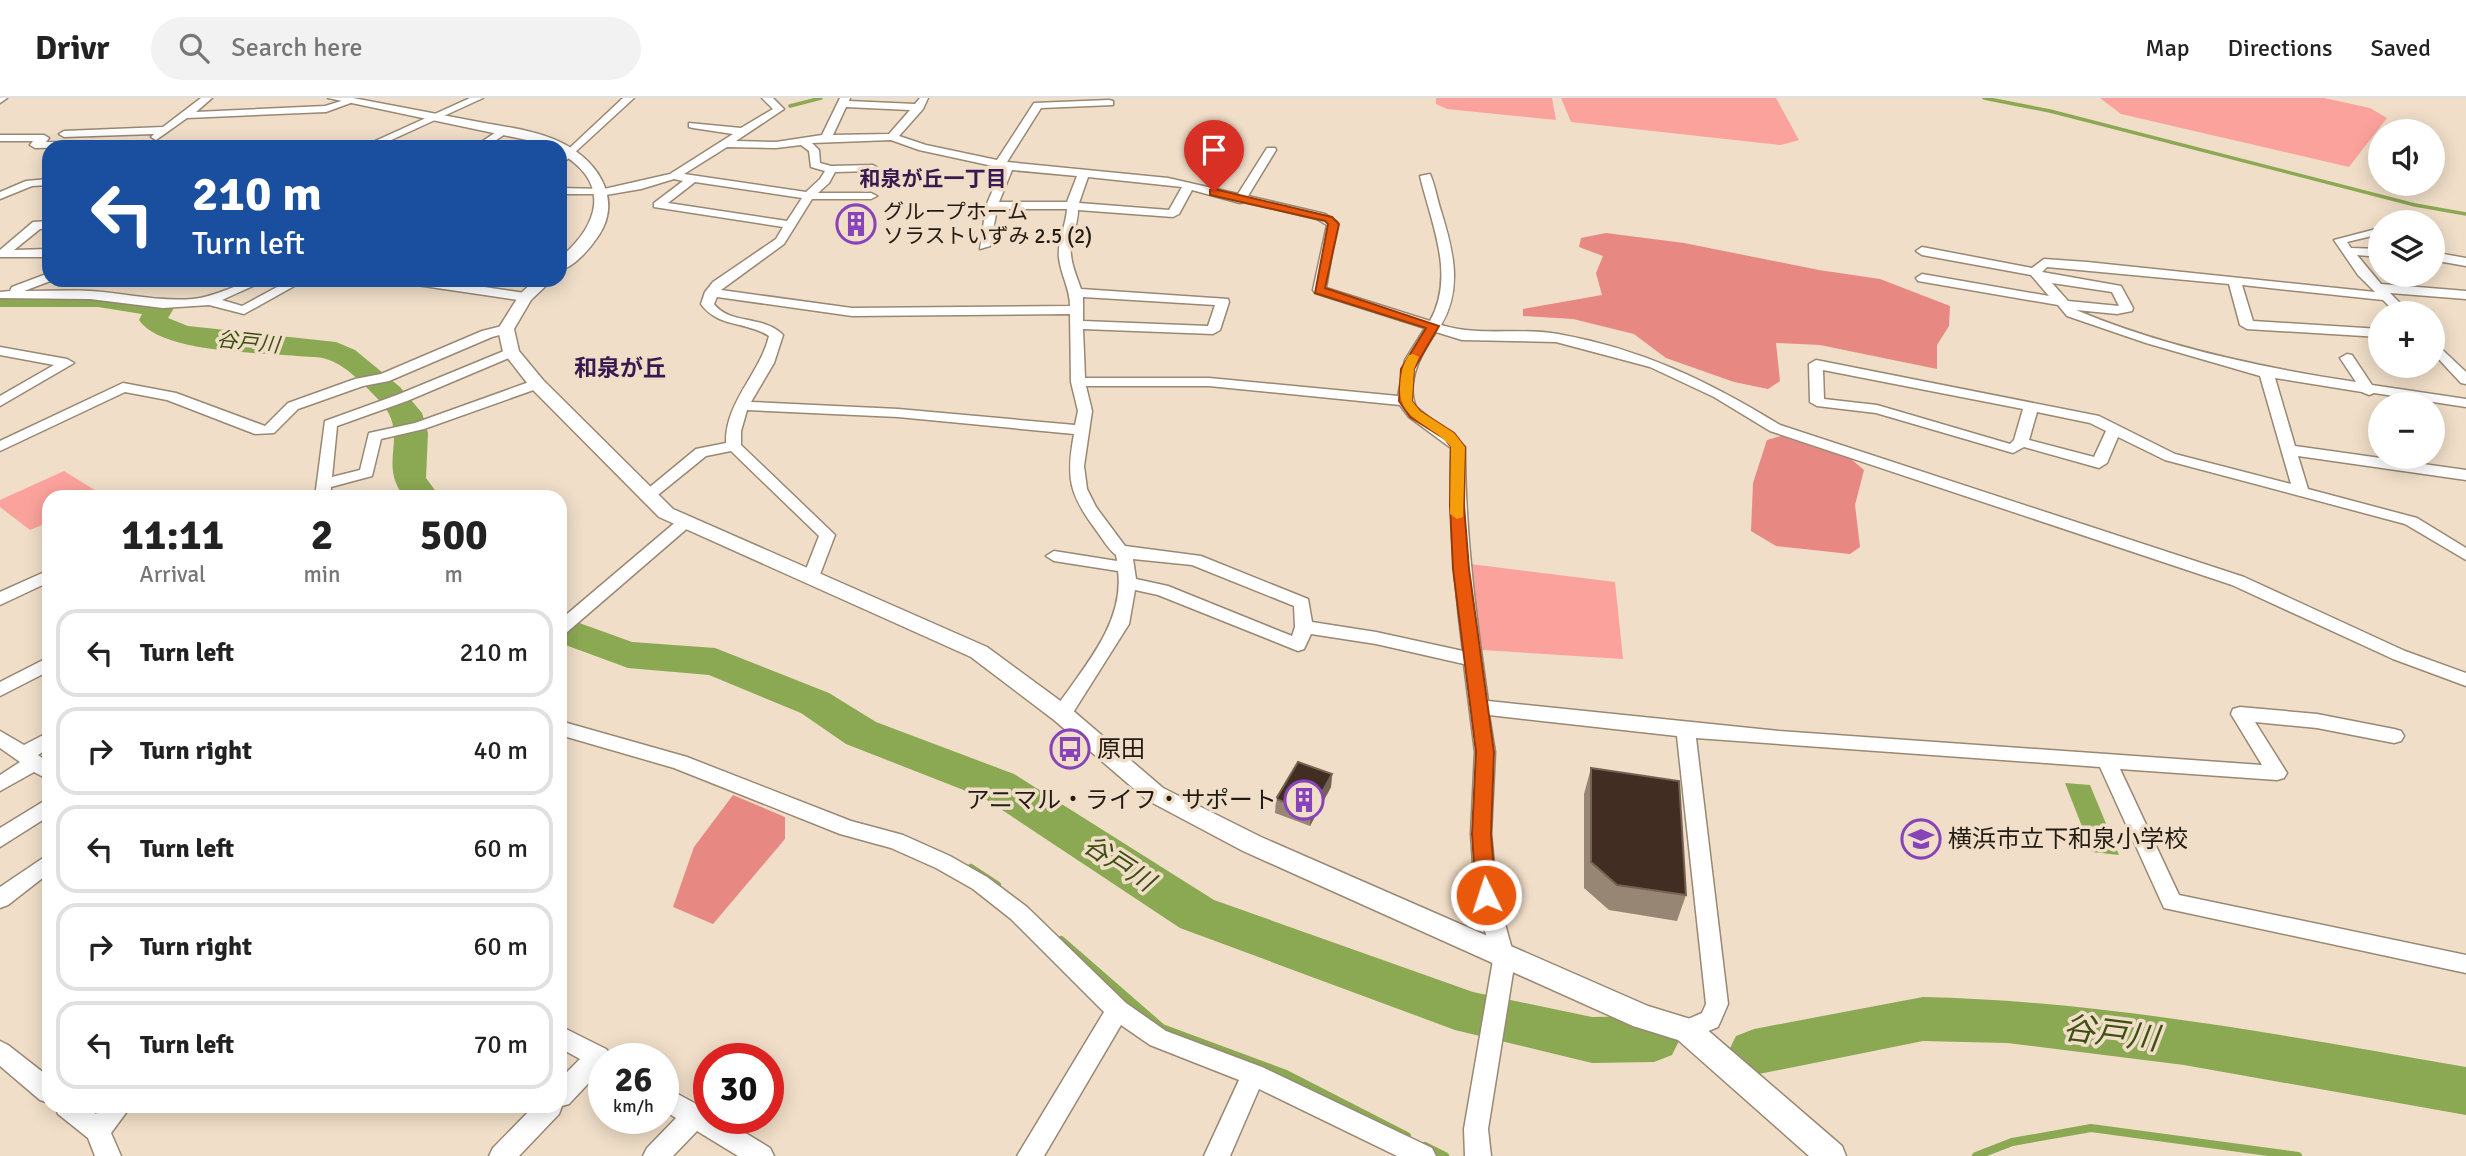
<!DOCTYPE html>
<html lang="en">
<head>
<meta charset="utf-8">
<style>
	:root { --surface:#fff; --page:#f2f2f2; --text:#222; --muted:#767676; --line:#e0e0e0 }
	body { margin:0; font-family:Signika,"Noto Sans JP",sans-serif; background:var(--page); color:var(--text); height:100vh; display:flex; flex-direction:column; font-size:26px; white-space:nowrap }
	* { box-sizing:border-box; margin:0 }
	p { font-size:23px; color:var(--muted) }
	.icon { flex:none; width:38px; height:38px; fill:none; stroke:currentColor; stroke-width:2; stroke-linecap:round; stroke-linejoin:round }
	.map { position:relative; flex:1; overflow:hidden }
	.drawer { position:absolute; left:42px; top:392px; width:525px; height:623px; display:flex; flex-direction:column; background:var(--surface); border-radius:21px; box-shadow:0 4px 18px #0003 }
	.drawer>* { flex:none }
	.banner { position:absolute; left:42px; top:42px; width:525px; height:147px; border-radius:21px; box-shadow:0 4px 18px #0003; background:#1a4fa0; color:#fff; overflow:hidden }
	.buttons { position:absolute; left:2368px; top:21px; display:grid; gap:14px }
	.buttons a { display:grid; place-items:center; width:77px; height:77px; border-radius:50%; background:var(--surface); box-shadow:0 4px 18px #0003; font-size:35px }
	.speed { position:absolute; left:588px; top:945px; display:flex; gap:14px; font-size:35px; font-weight:700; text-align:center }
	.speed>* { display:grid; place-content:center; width:91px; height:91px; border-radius:50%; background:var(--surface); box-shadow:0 4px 18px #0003; line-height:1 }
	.speed small { font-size:18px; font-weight:400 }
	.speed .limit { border:10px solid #d22; background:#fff; color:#111 }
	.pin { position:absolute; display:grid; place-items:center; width:60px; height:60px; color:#fff; margin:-72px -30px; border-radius:50% 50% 50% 0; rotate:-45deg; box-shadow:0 0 7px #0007 }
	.pin .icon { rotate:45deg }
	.me { position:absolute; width:77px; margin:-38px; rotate:356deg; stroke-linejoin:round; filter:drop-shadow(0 0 5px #0008) }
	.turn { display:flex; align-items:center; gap:24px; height:147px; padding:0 35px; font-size:32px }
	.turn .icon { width:91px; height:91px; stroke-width:2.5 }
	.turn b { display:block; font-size:49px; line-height:60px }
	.eta { display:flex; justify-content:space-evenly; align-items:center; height:119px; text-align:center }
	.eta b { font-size:42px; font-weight:700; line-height:49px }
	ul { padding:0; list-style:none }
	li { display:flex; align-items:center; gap:21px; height:88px; margin:0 14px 10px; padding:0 21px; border:4px solid var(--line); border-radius:21px }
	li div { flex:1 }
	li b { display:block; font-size:26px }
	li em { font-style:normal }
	header { display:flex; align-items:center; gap:42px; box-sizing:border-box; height:98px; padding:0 35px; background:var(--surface); border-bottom:2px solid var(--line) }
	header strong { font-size:33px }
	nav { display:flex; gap:38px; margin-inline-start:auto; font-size:24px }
	.search { width:490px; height:63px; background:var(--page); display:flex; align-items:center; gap:18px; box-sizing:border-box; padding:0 24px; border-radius:38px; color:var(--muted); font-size:26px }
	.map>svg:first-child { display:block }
	.green { fill:#fca29c }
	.forest { fill:#e88883 }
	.water { fill:#8ba853 }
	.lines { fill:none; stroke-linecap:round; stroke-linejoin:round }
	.stream-far1 { stroke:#8ba853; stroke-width:3.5 }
	.stream { stroke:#8ba853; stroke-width:8 }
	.river { fill:#8ba853; fill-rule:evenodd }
	.minor-casing { stroke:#988874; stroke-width:3 }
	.tertiary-casing { stroke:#988874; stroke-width:3 }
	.minor { fill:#fff; fill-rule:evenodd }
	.tertiary { fill:#fff; fill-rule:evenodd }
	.wall { fill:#988675 }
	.shaded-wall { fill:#766254 }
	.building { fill:#412d22; stroke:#766254; stroke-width:2 }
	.route { fill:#ea580c; stroke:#983908; stroke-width:2 }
	.slow { fill:#f59e0b }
	.labels { text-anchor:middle; stroke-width:7; stroke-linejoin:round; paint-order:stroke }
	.far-neighbourhood-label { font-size:21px; font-weight:bold; fill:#391950; stroke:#f0dec8 }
	.far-poi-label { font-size:21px; fill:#221c14; stroke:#f0dec8; text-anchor:start }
	.far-water-label { font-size:21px; font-style:italic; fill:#3d5012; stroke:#f0dec8 }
	.far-quarter-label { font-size:23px; font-weight:bold; fill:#391950; stroke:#f0dec8 }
	.poi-label { font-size:24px; fill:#221c14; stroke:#f0dec8; text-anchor:start }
	.water-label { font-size:26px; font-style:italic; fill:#3d5012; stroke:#f0dec8 }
	.near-water-label { font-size:32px; font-style:italic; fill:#3d5012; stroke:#f0dec8 }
</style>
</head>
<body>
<header>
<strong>Drivr</strong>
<div class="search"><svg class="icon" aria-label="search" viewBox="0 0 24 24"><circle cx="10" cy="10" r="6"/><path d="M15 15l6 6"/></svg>Search here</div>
<nav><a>Map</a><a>Directions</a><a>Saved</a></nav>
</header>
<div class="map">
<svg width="2466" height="1058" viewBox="0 0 2466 1058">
	<rect width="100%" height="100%" fill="#f0dec8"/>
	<!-- green -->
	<g class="green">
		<polygon points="1436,0 1552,0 1556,22 1447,11 1436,6"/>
		<polygon points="1561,0 1776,0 1799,42 1781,47 1571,24"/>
		<polygon points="2100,0 2324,0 2370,10 2387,20 2349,69 2121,16"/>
		<polygon points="64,373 106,399 49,399 49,424 30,432 0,409 0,402"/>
		<polygon points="1470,466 1615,484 1623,561 1482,552"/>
	</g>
	<!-- forest -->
	<g class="forest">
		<polygon points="1606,135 1684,145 1819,172 1880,181 1950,208 1949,228 1937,247 1937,271 1820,247 1776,245 1780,283 1768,291 1734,284 1666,260 1634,236 1573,221 1523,218 1523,211 1602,197 1596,175 1603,158 1579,149 1581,140"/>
		<polygon points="1781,338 1851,361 1864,372 1855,407 1860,449 1850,456 1776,448 1751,433 1753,385 1767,342"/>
		<polygon points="733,697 785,719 785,741 713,826 673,809 694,749"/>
	</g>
	<!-- water -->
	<polygon class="water" points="2065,685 2090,687 2119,757 2092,754"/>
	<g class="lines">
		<!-- stream-far1 -->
		<g class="stream-far1">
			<polyline points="1984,0 2050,13 2415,107 2466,116"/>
			<polyline points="790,8 821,0"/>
		</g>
		<!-- stream -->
		<g class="stream">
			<polyline points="971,770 997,787"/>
			<polyline points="1061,842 1162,930 1286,976 1407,1038"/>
			<polyline points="1425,1048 1445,1058"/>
			<polyline points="1976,1058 2012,1044 2091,1030 2298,1058"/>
		</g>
		<!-- river -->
		<g class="river">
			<path d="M0,193H98L160,201L170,204L174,210L168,220L188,228L336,244L355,252L400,289L422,315L428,335L426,380L440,399H404L402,396C378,362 411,336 379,302C366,289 347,268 329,262C320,258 307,259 297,258C258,254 161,255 139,222L142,216L98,209H0Z"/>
			<polygon points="560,518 632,544 715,550 829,595 876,624 1014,676 1214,802 1473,894 1592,919 1654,918 1672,925 1680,941 1672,957 1654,964 1592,965 1455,932 1180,830 984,700 846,646 801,615 709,577 628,570 560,545"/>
			<path d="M1923,899C2106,903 2286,938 2466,969V1017L2184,967L2007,945L1923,943L1754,977L1736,970L1728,954L1736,938L1754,931Z"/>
		</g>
		<!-- minor casing -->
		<g class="minor-casing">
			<g id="minor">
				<polygon points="0,0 7,0 0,5"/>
				<polygon points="201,0 212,0 196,14 325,8 351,0 356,3 326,14 187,20 156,42 151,39 154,36 64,39 59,36 64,33 163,29"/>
				<polygon points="470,0 483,0 376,49 362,49"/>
				<polygon points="623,0 634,0 560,68 560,59"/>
				<path d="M762,0H773L784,11L736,43L776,44L822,37L840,0H850L849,3L915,6L920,0H928L923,11L899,38L926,47L997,62L1034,5L1109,2L1113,3V7L1041,10L1007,64L1168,80L1238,96L1267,50H1275L1276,52L1248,98L1325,116L1337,124L1326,190L1430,223C1456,177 1431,125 1420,78L1430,76C1435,87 1437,101 1441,113C1453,152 1463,190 1441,227C1480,239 1519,229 1558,236C1642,251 1708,283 1780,327L2244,479L2405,553L2466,575V588L2393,561L2232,487L1770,333L1714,299L1650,269L1556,244L1462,242L1436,234C1422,254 1405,284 1416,309L1465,349C1465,435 1476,519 1488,603L1779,633L2262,667L2231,616L2233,611L2240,609L2317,616L2394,631L2401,633L2404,638L2401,643L2394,645L2317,630L2255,624L2287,675L2284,680L2277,682L2120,671L2179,797L2466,857V875L2164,810L2100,669L1696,640L1728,906L1718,929L1687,942L1679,939L1675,932L1679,925L1702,915L1706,906L1677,638L1489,617L1495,654L1491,736L1497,797L1515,862L1488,1031L1491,1058H1465L1464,1031L1493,862L1475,797L1471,736L1475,654L1464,566L1376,546L1311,536L1304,551L1298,553L1158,497L1135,492L1129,526L1069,621H1055L1053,616L1055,611C1082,571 1125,525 1118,473L1054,463L1046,458L1054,453L1117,463L1116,457C1108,451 1102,440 1096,432C1069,396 1066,380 1074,336L898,319L747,312L741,333V347L835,437L819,479L811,484L803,479L819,438L731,353L706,358L653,401H641L639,398L696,351L726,345C725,304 760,276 769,238C746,223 718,230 701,206L705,194L713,184L776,141L783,129L654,109V105L683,83L674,81L641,91L600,98L595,96H560V90L604,91L670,76L733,36L693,30L689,29V25L741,30L773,11ZM846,9L910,12L889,36L833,37ZM891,42L919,52L1002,70L986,108L980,151L990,148L997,111H1067C1066,128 1057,143 1059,160C1061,177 1070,191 1070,208L852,210L721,192L784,146L812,101H871L877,98L871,95H818L829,85L835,74L873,73L878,70L873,67L831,68L820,65L819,52L812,45ZM801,47L809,53L811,69L825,73L820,81L806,94L684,76L727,49L776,50ZM1012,72L1077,78L1067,104H999ZM1088,79L1182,89L1169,112L1079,105ZM695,84L802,100L787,123L668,105ZM1192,92L1240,105L1244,104L1317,121L1327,127L1313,192L1315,195L1425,230L1405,262L1398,298L1209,280H1085L1083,231L1213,236L1220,232L1229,204L1228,201L1081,191C1076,177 1069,161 1071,146C1073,134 1078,125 1078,112L1173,119L1179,116ZM717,199L852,218L1070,216L1071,284L1078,313L1075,327L898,311L751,304L774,265L783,237C764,217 730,227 714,206ZM1083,199L1215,207L1208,228L1083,223ZM1086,288H1209L1400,307L1409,319L1451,350C1449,419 1454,485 1463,553L1376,534L1312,524L1308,501L1201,458L1125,448L1096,409L1087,391L1084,368L1092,313ZM1133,461L1192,467L1294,508L1295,529L1292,538L1168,488L1136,481Z"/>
				<polygon points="502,30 511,32 486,49 474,49"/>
				<polygon points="0,37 44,37 49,40 46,44 143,45 148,48 35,50 30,47 33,43 0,43"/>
				<polygon points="49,81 49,87 32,88 0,101 0,94 26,83"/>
				<polygon points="49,123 49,131 40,131 14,152 49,151 49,159 0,159 0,152 33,124"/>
				<path d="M2380,130V136L2347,144L2351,150L2380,151V159L2357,157L2381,186L2466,193V201L2390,195L2410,215H2396L2383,202L2242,187L2253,223L2380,231V239L2247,231L2240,227L2229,186L2047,169L2042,174L2121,188L2133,210L2132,213L2117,216L2076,212C2164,249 2262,270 2356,284L2340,260L2347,256L2352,257L2372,287L2466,301V309L2374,295L2369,297L2362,294L2275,280L2295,348L2466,372V382L2298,358L2308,391L2417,420L2466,450V462L2405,426L2165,362L2118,339L2107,365L2099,370L2024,349L2013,355L1876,315L1817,308L1810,304L1809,266L1816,262L2099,318L2175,356L2291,386L2260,278L2146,245L2067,218L2058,207L1918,183L1916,180L1922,176L2049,198L2031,177L1922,157L1916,153L1922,149L2032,170L2044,161L2087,164L2375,194L2358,177L2334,142ZM2052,185L2112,194L2119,208L2068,203ZM1823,272L2023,311L2014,342L2010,346L1877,307L1824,301ZM2037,314L2090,325L2106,333L2094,359L2029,342Z"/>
				<polygon points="2432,154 2466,160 2466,168 2432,162"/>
				<path d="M49,175V182H53L24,193C46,193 68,192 90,193C125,195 158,204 193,201C219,199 240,182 266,182L222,202L242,208L290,182H305L244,216L209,207L163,210L90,201L0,200V194L10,193L12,189Z"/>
				<polygon points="404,182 436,182 525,195 531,199 525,203 410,186"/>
				<polygon points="506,227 511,228 511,234 492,239 389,283 363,288 298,311 274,335 255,336 167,302 125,294 0,353 0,343 123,285 176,295 265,328 288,305 355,281 381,276 482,233"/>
				<polygon points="2432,242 2466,274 2466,286 2461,285 2432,254"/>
				<polygon points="0,249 67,261 74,265 0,308 0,298 54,267 0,257"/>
				<polygon points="511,250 518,254 516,257 407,303 337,328 332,379 360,372 369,335 415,325 532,283 542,283 542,289 424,331 381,341 372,378 331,389 331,399 315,399 325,323 397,297"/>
				<polygon points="684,420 692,425 690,428 566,535 560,537 560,522 678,422"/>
				<polygon points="49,472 49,484 0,507 0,494"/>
				<polygon points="49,559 49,573 0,598 0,584"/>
				<polygon points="560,623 687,659 851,723 903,737 950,758 987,779 1027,809 1126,905 1166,933 1262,969 1432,1050 1436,1058 1397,1058 1259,991 1230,1058 1204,1058 1239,982 1150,947 1121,927 1044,1058 1017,1058 1104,914 1011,821 973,791 936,770 891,750 840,736 674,670 560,637"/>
				<polygon points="0,633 24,647 49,634 49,650 38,657 49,665 49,682 34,674 0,693 0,677 20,664 0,650"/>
				<polygon points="49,700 49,718 0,749 0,730"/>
				<polygon points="49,756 49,775 8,807 0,810 0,789"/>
				<polygon points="560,928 606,951 615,961 604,961 604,974 601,972 569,1006 562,1008 559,1016 519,1058 489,1058 493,1050 534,1008 560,1008 560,981 580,961 560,950"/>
				<polygon points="0,943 8,947 49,979 49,1005 40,1002 0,968"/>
				<polygon points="663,988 709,1013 709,1020 721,1020 770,1050 774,1058 738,1058 697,1033 673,1058 643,1058 647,1050 676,1020 663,1012"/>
				<polygon points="55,1008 86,1008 96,1016 103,1008 131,1008 111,1035 121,1058 95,1058 88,1040 58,1016"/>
			</g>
		</g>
		<!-- tertiary casing -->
		<g class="tertiary-casing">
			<g id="tertiary">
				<path d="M328,0H353C395,8 437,16 479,24C506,29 533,32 558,43C594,59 624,98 599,137C591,149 575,169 560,172V160C599,127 612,85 560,55V49Z"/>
				<polygon points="535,182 552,182 531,202 514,231 519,253 543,282 673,411 987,549 1070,610 1163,690 1261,739 1648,908 1697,923 1842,1048 1846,1058 1809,1058 1678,942 1633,928 1243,753 1147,702 1054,622 971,559 659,419 531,290 503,254 498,231 520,196"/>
			</g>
		</g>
		<!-- minor -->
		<use href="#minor" class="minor"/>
		<!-- tertiary -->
		<use href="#tertiary" class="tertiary"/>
	</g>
	<!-- wall -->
	<g class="wall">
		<polygon points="1591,670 1686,797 1677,823 1609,812 1584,790 1584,696"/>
		<polygon points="1332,676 1331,689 1310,728 1275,715 1276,701"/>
	</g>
	<!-- shaded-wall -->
	<polygon class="shaded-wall" points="1332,676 1331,689 1310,728 1311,714"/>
	<!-- building -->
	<g class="building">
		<polygon points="1298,664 1332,676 1311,714 1276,701"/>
		<polygon points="1591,670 1679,683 1686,797 1617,787 1591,764"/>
	</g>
	<!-- route -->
	<polygon class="route" points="1214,91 1332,119 1339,126 1325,190 1439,228 1414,271 1412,303 1420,313 1454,335 1465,349 1464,407 1469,471 1494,654 1491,736 1496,797 1493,803 1479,803 1476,797 1472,736 1476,654 1453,471 1450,407 1451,349 1445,341 1410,319 1399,303 1401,271 1426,230 1315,195 1328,126 1325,123 1210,97 1210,92"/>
	<!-- slow -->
	<path class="slow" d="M1413,256L1419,259L1414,271L1412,303L1420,313L1454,335L1465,349L1463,419L1457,421L1450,416L1451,349C1433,326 1398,323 1400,289C1401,276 1402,268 1409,257Z"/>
	<!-- icons -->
	<defs>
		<g id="building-ring" transform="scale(2.0125)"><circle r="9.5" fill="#f0dec8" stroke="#8744b8" stroke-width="1.5"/><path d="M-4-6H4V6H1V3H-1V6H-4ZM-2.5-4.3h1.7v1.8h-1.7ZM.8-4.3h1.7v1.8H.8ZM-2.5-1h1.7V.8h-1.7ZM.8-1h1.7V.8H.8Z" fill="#8744b8"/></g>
		<g id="bus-ring" transform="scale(2.0125)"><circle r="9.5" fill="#f0dec8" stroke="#8744b8" stroke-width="1.5"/><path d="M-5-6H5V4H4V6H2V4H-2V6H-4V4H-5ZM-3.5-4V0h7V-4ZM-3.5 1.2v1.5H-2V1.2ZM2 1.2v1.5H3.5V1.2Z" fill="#8744b8"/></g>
		<g id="school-ring" transform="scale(2.0125)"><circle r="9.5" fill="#f0dec8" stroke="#8744b8" stroke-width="1.5"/><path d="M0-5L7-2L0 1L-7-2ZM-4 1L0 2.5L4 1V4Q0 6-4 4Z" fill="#8744b8"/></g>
	</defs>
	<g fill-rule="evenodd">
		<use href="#building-ring" x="856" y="126"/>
		<use href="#bus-ring" x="1070" y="651"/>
		<use href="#building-ring" x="1304" y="702"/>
		<use href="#school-ring" x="1921" y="741"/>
	</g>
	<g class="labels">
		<!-- far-neighbourhood labels -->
		<g class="far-neighbourhood-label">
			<text x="933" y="88">和泉が丘一丁目</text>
		</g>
		<!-- far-poi labels -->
		<g class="far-poi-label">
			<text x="883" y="121">グループホーム<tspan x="883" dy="24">ソラストいずみ 2.5 (2)</tspan></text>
		</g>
		<!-- far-water labels -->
		<g class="far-water-label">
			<text transform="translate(248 244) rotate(6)" y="7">谷戸川</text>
		</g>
		<!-- far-quarter labels -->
		<g class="far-quarter-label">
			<text x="620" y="278">和泉が丘</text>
		</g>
		<!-- poi labels -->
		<g class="poi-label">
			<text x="1097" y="659">原田</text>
			<text x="1277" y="710" text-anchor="end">アニマル・ライフ・サポート</text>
			<text x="1948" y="749">横浜市立下和泉小学校</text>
		</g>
		<!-- water labels -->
		<g class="water-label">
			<text transform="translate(1119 765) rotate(33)" y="9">谷戸川</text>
		</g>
		<!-- near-water labels -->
		<g class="near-water-label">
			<text transform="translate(2111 935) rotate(7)" y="11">谷戸川</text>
		</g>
	</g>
</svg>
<div class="buttons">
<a><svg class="icon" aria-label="sound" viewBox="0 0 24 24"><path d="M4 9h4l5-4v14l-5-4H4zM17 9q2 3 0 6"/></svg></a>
<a><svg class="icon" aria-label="layers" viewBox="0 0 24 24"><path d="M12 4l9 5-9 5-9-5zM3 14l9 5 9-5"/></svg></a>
<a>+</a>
<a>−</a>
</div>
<div class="speed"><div>26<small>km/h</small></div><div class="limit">30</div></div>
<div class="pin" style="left:1214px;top:94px;background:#d93025"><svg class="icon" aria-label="arrive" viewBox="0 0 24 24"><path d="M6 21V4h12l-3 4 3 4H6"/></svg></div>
<svg class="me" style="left:1486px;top:797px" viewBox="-20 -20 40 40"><circle r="17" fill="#ea580c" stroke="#fff" stroke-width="3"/><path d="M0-11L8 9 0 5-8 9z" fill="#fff"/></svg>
<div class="banner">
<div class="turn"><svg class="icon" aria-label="left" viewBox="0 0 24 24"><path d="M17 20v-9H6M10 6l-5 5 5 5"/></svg><div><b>210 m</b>Turn left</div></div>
</div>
<section class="drawer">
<div class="eta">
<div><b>11:11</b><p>Arrival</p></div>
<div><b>2</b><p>min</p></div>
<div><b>500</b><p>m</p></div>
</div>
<ul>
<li><svg class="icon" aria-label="left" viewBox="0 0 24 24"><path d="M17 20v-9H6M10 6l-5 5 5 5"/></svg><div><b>Turn left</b></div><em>210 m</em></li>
<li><svg class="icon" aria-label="right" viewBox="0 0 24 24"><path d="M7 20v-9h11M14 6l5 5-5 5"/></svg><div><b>Turn right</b></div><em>40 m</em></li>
<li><svg class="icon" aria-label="left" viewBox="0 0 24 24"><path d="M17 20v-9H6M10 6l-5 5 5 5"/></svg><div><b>Turn left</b></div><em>60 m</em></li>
<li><svg class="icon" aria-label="right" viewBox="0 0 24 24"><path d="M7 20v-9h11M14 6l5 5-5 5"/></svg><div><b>Turn right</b></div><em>60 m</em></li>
<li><svg class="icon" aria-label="left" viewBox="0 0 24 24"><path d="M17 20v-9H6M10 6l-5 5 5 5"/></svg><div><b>Turn left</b></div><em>70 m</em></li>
</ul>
</section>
</div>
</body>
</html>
